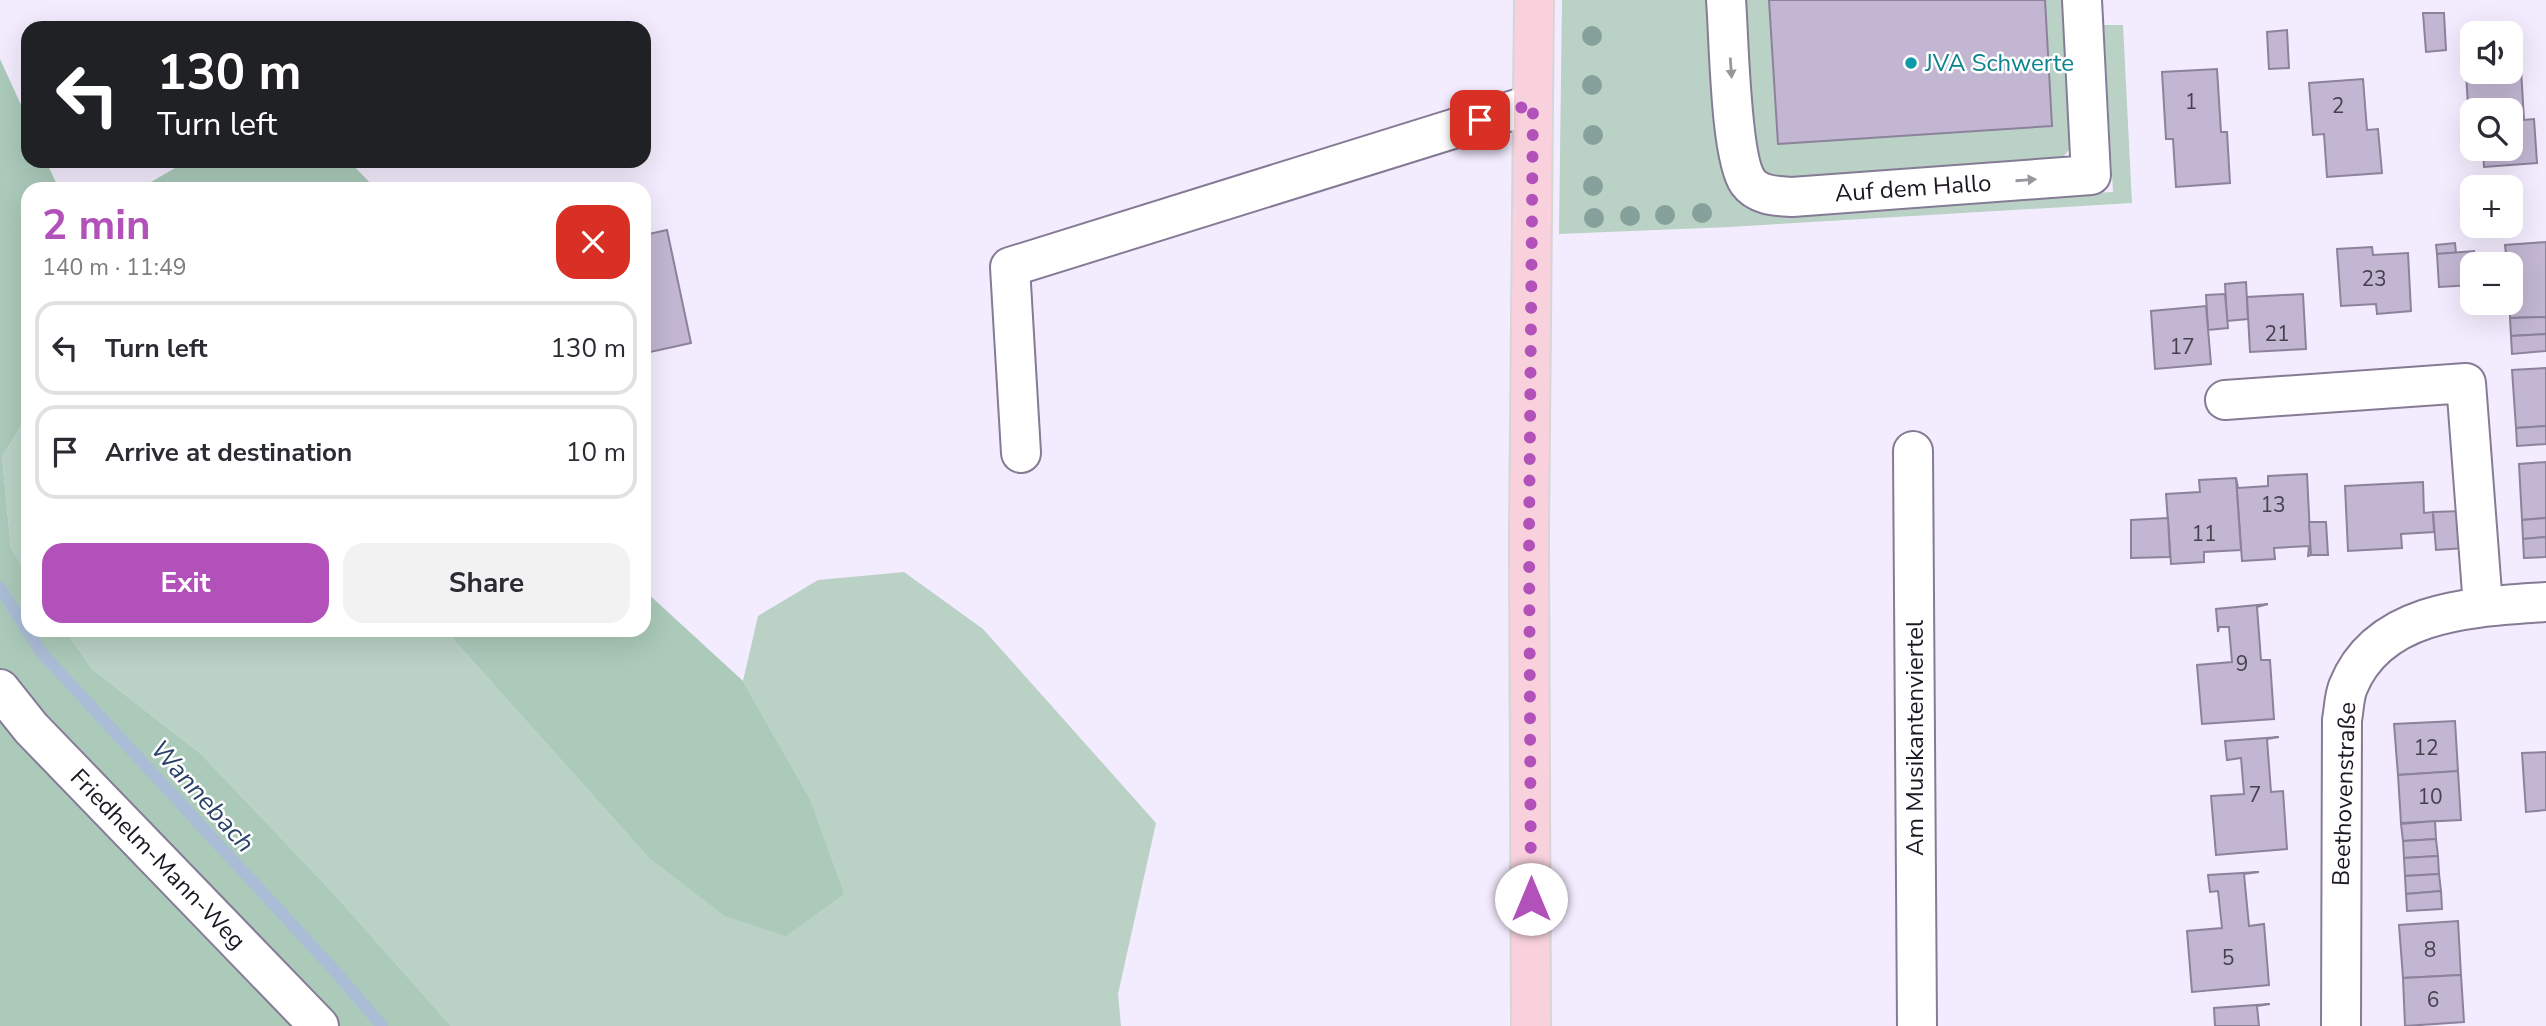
<!DOCTYPE html>
<html lang="en">
<head>
<meta charset="utf-8">
<style>
	:root { --surface:#fff; --page:#f2f2f3; --text:#2b2b33; --muted:#7c7c81; --line:#e1e1e2; --accent:#b151b9 }
	body { margin:0; font-family:"Nunito Sans",sans-serif; background:var(--page); color:var(--text); height:100vh; display:flex; flex-direction:column; font-size:26px; white-space:nowrap }
	* { box-sizing:border-box; margin:0 }
	p { font-size:23px; color:var(--muted) }
	.icon { flex:none; width:38px; height:38px; fill:none; stroke:currentColor; stroke-width:2; stroke-linecap:round; stroke-linejoin:round }
	.map { position:relative; flex:1; overflow:hidden }
	.drawer { position:absolute; left:21px; top:182px; width:630px; height:455px; display:flex; flex-direction:column; background:var(--surface); border-radius:21px; box-shadow:0 7px 28px #0002 }
	.drawer>* { flex:none }
	.guide { position:absolute; left:21px; top:21px; width:630px; height:147px; border-radius:21px; box-shadow:0 7px 28px #0002; background:#202124; color:#fff; overflow:hidden }
	.controls { position:absolute; left:2460px; top:21px; display:grid; gap:14px }
	.controls a { display:grid; place-items:center; width:63px; height:63px; border-radius:14px; background:var(--surface); box-shadow:0 7px 28px #0002; font-size:35px }
	.pin { position:absolute; display:grid; place-items:center; width:60px; height:60px; color:#fff; margin:-30px; border-radius:14px; box-shadow:0 4px 10px #0006 }
	.me { position:absolute; width:77px; margin:-38px; rotate:0deg; stroke-linejoin:round; filter:drop-shadow(0 0 5px #0008) }
	.turn { display:flex; align-items:center; gap:24px; height:147px; padding:0 21px; font-size:32px }
	.turn .icon { width:91px; height:91px; stroke-width:2.5 }
	.turn b { display:block; font-size:49px; line-height:60px }
	.round { display:grid; place-items:center; flex:none; width:74px; height:74px; border-radius:21px; background:var(--page) }
	.headline { display:flex; align-items:center; justify-content:space-between; height:119px; padding:0 21px }
	h1 { font-size:42px; font-weight:700; line-height:52px; color:var(--accent) }
	.cta { display:flex; gap:14px; margin-top:auto; padding:14px 21px }
	.cta a { flex:1; height:80px; border-radius:21px; background:var(--accent); color:#fff; font-size:28px; font-weight:700; line-height:80px; text-align:center }
	.cta a+a { background:var(--page); color:var(--text) }
	ul { padding:0; list-style:none }
	li { display:flex; align-items:center; gap:21px; height:94px; margin:0 14px 10px; padding:0 7px; border:4px solid var(--line); border-radius:21px }
	li div { flex:1 }
	li b { display:block; font-size:26px }
	li em { font-style:normal }
	.map>svg:first-child { display:block }
	.green { fill:#bad1c5 }
	.forest { fill:#abcaba }
	.lines { fill:none; stroke-linecap:round; stroke-linejoin:round }
	.stream { stroke:#abbcd6; stroke-width:12 }
	.building { fill:#c2b6d2; stroke:#8d829c; stroke-width:2 }
	.minor-casing { stroke:#867b95; stroke-width:42 }
	.major-casing { stroke:#d6d5d7; stroke-width:42 }
	.minor { stroke:#fff; stroke-width:38 }
	.major { stroke:#f8d1dc; stroke-width:38 }
	.tree { fill:#86a09b }
	.oneway { fill:#99979c }
	.route { stroke:#b151b9; stroke-width:12; stroke-dasharray:0 21.6 }
	.culture-dot { fill:#0f9aa8; stroke:#fff; stroke-width:2.5 }
	.labels { text-anchor:middle; stroke-width:5; stroke-linejoin:round; paint-order:stroke }
	.number-label { font-size:21px; fill:#46404f }
	.culture-label { font-size:24px; fill:#0d838f; stroke:#fff; text-anchor:start }
	.street-label { font-size:24px; fill:#1d1823; stroke:#fff }
	.water-label { font-size:26px; font-style:italic; fill:#2a4268; stroke:#fff }
</style>
</head>
<body>
<div class="map">
<svg width="2546" height="1026" viewBox="0 0 2546 1026">
	<rect width="100%" height="100%" fill="#f3ecfe"/>
	<!-- green -->
	<g class="green">
		<polygon points="1562,0 1707,0 1768,211 2113,192 2104,25 2123,25 2132,203 1729,227 1559,234"/>
		<polygon points="1742,0 1769,0 1779,144 2052,126 2045,0 2066,0 2074,144 2062,158 1788,181 1767,173 1757,164"/>
		<polygon points="28,415 28,574 11,549 2,457"/>
		<polygon points="904,572 983,629 1156,823 1118,994 1121,1026 451,1026 335,895 201,754 92,669 65,630 445,630 648,857 809,797 743,681 758,616 818,580"/>
	</g>
	<!-- forest -->
	<g class="forest">
		<polygon points="0,59 28,120 28,161 46,161 59,189 28,189 28,415 2,457 11,549 28,574 28,630 65,630 92,669 201,754 335,895 451,1026 0,1026"/>
		<polygon points="187,161 349,161 376,189 139,189"/>
		<polygon points="644,590 743,681 809,797 844,894 786,936 725,916 648,857 445,630 644,630"/>
	</g>
	<g class="lines">
		<!-- stream -->
		<polyline class="stream" points="0,588 41,652 334,970 382,1026"/>
	</g>
	<!-- building -->
	<g class="building">
		<polygon points="1769,0 2045,0 2052,126 1778,144"/>
		<polygon points="2423,13 2444,13 2446,50 2426,52"/>
		<polygon points="2287,30 2289,68 2269,69 2267,32"/>
		<polygon points="2217,69 2221,132 2227,132 2230,183 2176,187 2173,139 2166,139 2162,72"/>
		<polygon points="2511,69 2521,69 2524,120 2534,119 2537,163 2484,167 2483,149 2511,149 2511,110 2473,110 2473,123 2469,123 2466,72 2511,72"/>
		<polygon points="2363,79 2367,130 2378,129 2382,173 2327,177 2324,134 2313,135 2309,83"/>
		<polygon points="667,230 691,343 650,352 650,358 644,360 644,235"/>
		<polygon points="2546,242 2546,317 2510,318 2511,264 2507,264 2505,245"/>
		<polygon points="2455,243 2456,253 2437,254 2436,245"/>
		<polygon points="2372,247 2373,255 2408,253 2411,311 2377,314 2376,304 2341,306 2337,249"/>
		<polygon points="2474,251 2473,285 2439,287 2437,254"/>
		<polygon points="2246,282 2248,319 2227,321 2225,284"/>
		<polygon points="2225,294 2228,328 2208,330 2206,295"/>
		<polygon points="2303,294 2306,349 2250,352 2247,297"/>
		<polygon points="2206,306 2211,364 2155,369 2151,311"/>
		<polygon points="2546,317 2546,334 2511,336 2510,318"/>
		<polygon points="2546,334 2546,351 2512,354 2511,336"/>
		<polygon points="2546,368 2546,426 2516,428 2512,370"/>
		<polygon points="2546,426 2546,444 2517,446 2516,428"/>
		<polygon points="2546,462 2546,518 2522,520 2519,464"/>
		<polygon points="2307,474 2311,555 2308,556 2309,546 2274,548 2275,559 2242,561 2236,478 2238,488 2268,486 2268,476"/>
		<polygon points="2236,478 2241,550 2204,552 2204,562 2171,564 2166,494 2200,492 2199,480"/>
		<polygon points="2423,482 2424,513 2433,512 2434,532 2401,534 2402,548 2348,551 2345,486"/>
		<polygon points="2463,511 2466,548 2436,550 2433,512"/>
		<polygon points="2168,518 2170,557 2131,558 2131,520"/>
		<polygon points="2546,518 2546,537 2523,539 2522,520"/>
		<polygon points="2309,522 2326,522 2328,555 2311,555"/>
		<polygon points="2546,537 2546,557 2524,558 2523,539"/>
		<polygon points="2268,604 2257,607 2261,660 2270,660 2274,719 2202,724 2197,665 2232,662 2229,627 2219,627 2218,632 2216,609"/>
		<polygon points="2455,721 2458,771 2398,775 2394,724"/>
		<polygon points="2279,737 2267,739 2271,792 2283,791 2287,849 2216,855 2211,796 2244,794 2241,758 2227,760 2225,741"/>
		<polygon points="2546,752 2546,810 2526,812 2522,753"/>
		<polygon points="2458,771 2461,820 2401,823 2398,775"/>
		<polygon points="2435,821 2436,839 2403,841 2401,824"/>
		<polygon points="2436,839 2438,856 2404,858 2403,841"/>
		<polygon points="2438,856 2439,874 2405,876 2404,858"/>
		<polygon points="2259,872 2244,874 2249,926 2264,924 2269,985 2192,992 2187,931 2222,928 2218,891 2210,892 2208,875"/>
		<polygon points="2439,874 2441,891 2406,894 2405,876"/>
		<polygon points="2441,891 2442,909 2407,911 2406,894"/>
		<polygon points="2458,921 2461,975 2403,978 2399,925"/>
		<polygon points="2461,975 2464,1022 2405,1026 2403,978"/>
		<polygon points="2270,1004 2257,1006 2259,1026 2215,1026 2214,1008"/>
	</g>
	<g class="lines">
		<!-- minor casing -->
		<g class="minor-casing">
			<g id="minor">
				<path d="M1726,0C1729,36 1730,157 1748,182C1758,196 1777,196 1792,197L2091,175L2082,0"/>
				<polyline points="2225,400 2466,383 2483,606"/>
				<polyline points="1913,451 1917,1026"/>
				<polyline points="1021,453 1010,267 1533,104"/>
				<polyline points="0,689 31,728 319,1026"/>
				<path d="M2341,1026L2342,720C2344,709 2344,697 2348,687C2379,609 2475,607 2546,602"/>
			</g>
		</g>
		<!-- major casing -->
		<g class="major-casing">
			<polyline id="major" points="1531,1026 1529,536 1534,0"/>
		</g>
		<!-- minor -->
		<use href="#minor" class="minor"/>
		<!-- major -->
		<use href="#major" class="major"/>
	</g>
	<!-- trees -->
	<g class="tree">
		<circle cx="1592" cy="36" r="10"/>
		<circle cx="1592" cy="85" r="10"/>
		<circle cx="1593" cy="135" r="10"/>
		<circle cx="1593" cy="186" r="10"/>
		<circle cx="1702" cy="213" r="10"/>
		<circle cx="1665" cy="215" r="10"/>
		<circle cx="1630" cy="216" r="10"/>
		<circle cx="1594" cy="218" r="10"/>
	</g>
	<!-- one-way arrows -->
	<defs><path id="oneway-solid" d="M-6-.8H1V-3.2L6.5 0L1 3.2V.8H-6Z" transform="scale(1.75)"/></defs>
	<g class="oneway">
		<use href="#oneway-solid" transform="translate(1731 68) rotate(86)"/>
		<use href="#oneway-solid" transform="translate(2026 180) rotate(-4)"/>
	</g>
	<g class="lines">
		<!-- route -->
		<polyline class="route" points="1480,120 1533,104 1529,536 1531,899"/>
	</g>
	<!-- markers -->
	<circle class="culture-dot" cx="1911" cy="63" r="7"/>
	<g class="labels">
		<!-- number labels -->
		<g class="number-label">
			<text x="2191" y="109">1</text>
			<text x="2338" y="113">2</text>
			<text x="2374" y="286">23</text>
			<text x="2277" y="341">21</text>
			<text x="2182" y="354">17</text>
			<text x="2273" y="512">13</text>
			<text x="2204" y="541">11</text>
			<text x="2242" y="671">9</text>
			<text x="2426" y="755">12</text>
			<text x="2255" y="802">7</text>
			<text x="2430" y="804">10</text>
			<text x="2430" y="957">8</text>
			<text x="2228" y="965">5</text>
			<text x="2433" y="1007">6</text>
		</g>
		<!-- culture labels -->
		<g class="culture-label">
			<text x="1925" y="71">JVA Schwerte</text>
		</g>
		<!-- street labels -->
		<g class="street-label">
			<text transform="translate(1913 188) rotate(-4)" y="8">Auf dem Hallo</text>
			<text transform="translate(1915 738) rotate(-90)" y="8">Am Musikantenviertel</text>
			<text transform="translate(2344 794) rotate(-88)" y="8">Beethovenstraße</text>
			<text transform="translate(158 859) rotate(46)" y="8">Friedhelm-Mann-Weg</text>
		</g>
		<!-- water labels -->
		<g class="water-label">
			<text transform="translate(203 796) rotate(48)" y="9">Wannebach</text>
		</g>
	</g>
</svg>
<div class="controls">
<a><svg class="icon" aria-label="sound" viewBox="0 0 24 24"><path d="M4 9h4l5-4v14l-5-4H4zM17 9q2 3 0 6"/></svg></a>
<a><svg class="icon" aria-label="search" viewBox="0 0 24 24"><circle cx="10" cy="10" r="6"/><path d="M15 15l6 6"/></svg></a>
<a>+</a>
<a>−</a>
</div>
<div class="pin" style="left:1480px;top:120px;background:#d93025"><svg class="icon" aria-label="arrive" viewBox="0 0 24 24"><path d="M6 21V4h12l-3 4 3 4H6"/></svg></div>
<svg class="me" style="left:1531px;top:899px" viewBox="-20 -20 40 40"><circle r="19" fill="#fff"/><path d="M0-13L10 11 0 6-10 11z" fill="#b151b9"/></svg>
<div class="guide">
<div class="turn"><svg class="icon" aria-label="left" viewBox="0 0 24 24"><path d="M17 20v-9H6M10 6l-5 5 5 5"/></svg><div><b>130 m</b>Turn left</div></div>
</div>
<section class="drawer">
<div class="headline"><div><h1>2 min</h1><p>140 m · 11:49</p></div><a class="round" style="background:#d93025;color:#fff"><svg class="icon" aria-label="close" viewBox="0 0 24 24"><path d="M6 6l12 12M18 6L6 18"/></svg></a></div>
<ul>
<li><svg class="icon" aria-label="left" viewBox="0 0 24 24"><path d="M17 20v-9H6M10 6l-5 5 5 5"/></svg><div><b>Turn left</b></div><em>130 m</em></li>
<li><svg class="icon" aria-label="arrive" viewBox="0 0 24 24"><path d="M6 21V4h12l-3 4 3 4H6"/></svg><div><b>Arrive at destination</b></div><em>10 m</em></li>
</ul>
<div class="cta"><a>Exit</a><a>Share</a></div>
</section>
</div>
</body>
</html>
